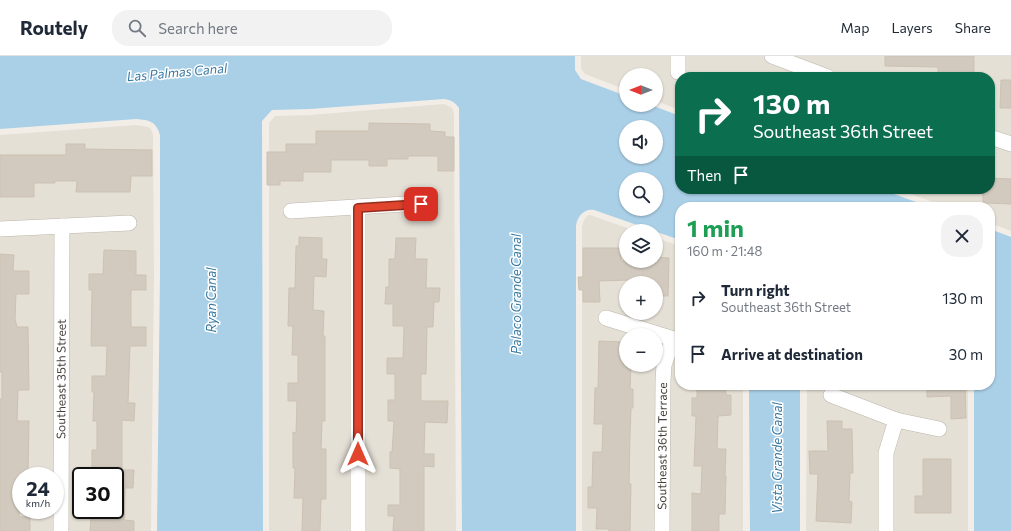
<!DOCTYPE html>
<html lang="en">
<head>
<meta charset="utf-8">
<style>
	:root { --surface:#fff; --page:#f2f2f3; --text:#1f2937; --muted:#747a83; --line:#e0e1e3 }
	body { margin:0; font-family:Commissioner,sans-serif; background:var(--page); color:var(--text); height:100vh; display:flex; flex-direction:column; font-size:15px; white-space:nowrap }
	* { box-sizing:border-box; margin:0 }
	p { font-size:13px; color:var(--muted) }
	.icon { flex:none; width:22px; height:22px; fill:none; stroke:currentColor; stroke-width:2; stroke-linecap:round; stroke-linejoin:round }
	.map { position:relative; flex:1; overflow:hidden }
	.sheet { position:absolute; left:675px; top:146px; width:320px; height:188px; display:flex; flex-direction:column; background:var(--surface); border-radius:16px; box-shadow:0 1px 3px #0004 }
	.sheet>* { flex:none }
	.guide { position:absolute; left:675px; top:16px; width:320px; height:122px; border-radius:16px; box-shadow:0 1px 3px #0004; background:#0b6e4f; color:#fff; overflow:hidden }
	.needle { width:26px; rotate:270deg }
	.buttons { position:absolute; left:619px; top:12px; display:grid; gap:8px }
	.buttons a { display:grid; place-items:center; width:44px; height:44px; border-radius:50%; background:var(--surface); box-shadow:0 1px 3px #0004; font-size:20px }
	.speed { position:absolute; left:12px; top:411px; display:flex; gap:8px; font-size:20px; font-weight:700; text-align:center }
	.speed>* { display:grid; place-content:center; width:52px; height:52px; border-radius:50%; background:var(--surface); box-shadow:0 1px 3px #0004; line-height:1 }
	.speed small { font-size:10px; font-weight:400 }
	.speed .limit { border:2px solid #111; border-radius:6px; background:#fff; color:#111 }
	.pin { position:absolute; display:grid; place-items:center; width:34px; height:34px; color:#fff; margin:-17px; border-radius:8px; box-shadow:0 2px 6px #0006 }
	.me { position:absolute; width:44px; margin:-22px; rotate:0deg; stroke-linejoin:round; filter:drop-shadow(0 0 3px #0008) }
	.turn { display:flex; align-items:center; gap:14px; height:84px; padding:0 12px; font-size:18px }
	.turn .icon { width:52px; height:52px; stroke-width:2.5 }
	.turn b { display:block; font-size:28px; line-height:34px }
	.then { display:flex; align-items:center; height:38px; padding:0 12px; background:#0003; gap:8px; font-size:15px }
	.round { display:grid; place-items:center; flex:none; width:42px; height:42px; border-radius:16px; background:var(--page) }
	.head { display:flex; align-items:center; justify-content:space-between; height:68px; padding:0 12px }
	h1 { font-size:24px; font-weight:700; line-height:30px; color:#1e9e55 }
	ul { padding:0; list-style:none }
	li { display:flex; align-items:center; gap:12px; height:56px; padding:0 12px }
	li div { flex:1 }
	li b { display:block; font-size:15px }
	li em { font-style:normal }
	header { display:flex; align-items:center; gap:24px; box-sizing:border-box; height:56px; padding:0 20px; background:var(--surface); border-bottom:1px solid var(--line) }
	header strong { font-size:19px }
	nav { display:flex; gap:22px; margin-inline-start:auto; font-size:14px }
	.search { width:280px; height:36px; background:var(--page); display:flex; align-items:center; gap:10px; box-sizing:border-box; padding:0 14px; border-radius:16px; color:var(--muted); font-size:15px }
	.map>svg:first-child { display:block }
	.residential { fill:#e5e0d6; fill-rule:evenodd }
	.water { fill:#aad0e8; fill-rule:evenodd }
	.building { fill:#d2cabe; stroke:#ccc1b2 }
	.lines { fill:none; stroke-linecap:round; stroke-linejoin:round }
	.minor-casing { stroke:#bcb6ab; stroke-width:16 }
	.minor { stroke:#fff; stroke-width:15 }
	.route-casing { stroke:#932d1e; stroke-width:10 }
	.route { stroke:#e2452e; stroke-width:7 }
	.labels { text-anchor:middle; stroke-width:3; stroke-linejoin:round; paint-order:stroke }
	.street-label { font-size:12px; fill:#443f37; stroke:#fff }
	.water-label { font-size:13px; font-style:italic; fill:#3c7ba4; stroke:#fff }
</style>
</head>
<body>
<header>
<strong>Routely</strong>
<div class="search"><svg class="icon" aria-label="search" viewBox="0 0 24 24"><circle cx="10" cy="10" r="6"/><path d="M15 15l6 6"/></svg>Search here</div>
<nav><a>Map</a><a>Layers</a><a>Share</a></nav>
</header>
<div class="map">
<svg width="1011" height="475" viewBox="0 0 1011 475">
	<rect width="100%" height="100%" fill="#f2eee7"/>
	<!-- residential -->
	<g class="residential">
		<polygon points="581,0 1011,0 1011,175 990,167 990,151 947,151 897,133 990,133 990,21 680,21 680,54 656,45 656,19 626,19 626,34 585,18 581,13"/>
		<polygon points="444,48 451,51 453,54 454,59 456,475 269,475 269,67 275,60 310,59"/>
		<path d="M136,69L148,71L151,73L153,79L154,218L151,475H0V79ZM21,420H55V454H21ZM81,420H115V454H81Z"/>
		<path d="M588,159H590L636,175H626V205H656V182L680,190V329H743V475H582V170L584,164ZM626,227H656V257H626ZM626,279H656V309H626Z"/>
		<polygon points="807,329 968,329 968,475 806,475"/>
	</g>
	<!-- water -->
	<g class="water">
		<path d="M0,0H575V14L581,23L626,40V49H651L680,60V133H880L930,151H680V184L594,154C584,152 577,161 576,170V475H462L459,52C455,46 451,44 444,43L310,53L272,54L262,65L263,475H157L160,218V79C156,65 149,64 136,63L0,73ZM626,71H656V101H626ZM626,123H656V153H626Z"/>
		<polygon points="990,173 1011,181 1011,475 974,475 974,329 990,329"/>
		<polygon points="749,329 800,329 800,475 750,475"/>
	</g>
	<!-- building -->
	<g class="building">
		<polygon points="885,0 974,0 974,16 955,17 955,21 938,21 938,11 885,10"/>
		<polygon points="1001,24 1011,24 1011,52 1000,52"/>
		<polygon points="369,67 430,68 430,75 445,76 445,81 454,81 454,115 438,115 438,100 408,100 408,103 387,103 387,110 369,110 369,104 331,104 331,116 303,116 303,125 280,125 280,129 267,129 267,96 286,96 286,88 316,88 316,75 369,75"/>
		<polygon points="66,88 85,88 85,93 152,94 152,120 131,120 130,136 76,136 77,125 55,125 55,127 34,127 34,141 0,141 0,99 66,99"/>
		<polygon points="990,122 1011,123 1011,148 983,147 983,133 990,133"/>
		<polygon points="299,181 322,182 322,203 327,203 326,221 314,220 313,254 324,255 323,280 325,280 325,365 322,365 321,393 326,393 326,443 321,443 320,475 302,475 303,442 294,442 295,412 293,412 293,376 296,377 297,345 288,345 288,327 298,327 298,299 292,299 293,270 288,270 289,232 295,232 296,190 299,190"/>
		<polygon points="396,182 416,182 415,203 427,203 426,232 440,232 439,246 434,246 433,271 427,271 426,318 421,318 421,345 448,345 447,367 425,366 424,398 434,398 434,411 424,410 424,475 393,475 394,460 388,460 388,449 400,449 400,413 390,412 390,396 392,396 394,365 388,365 388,344 395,344 395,318 387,318 387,302 403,302 404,270 393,270 393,248 385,248 386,231 389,231 389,203 395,203"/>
		<polygon points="583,192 621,192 621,205 656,205 656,201 669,202 668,240 656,240 656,227 629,227 629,224 599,225 600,246 583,246 583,234 579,234 578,221 583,221"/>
		<polygon points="104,194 136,195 136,219 146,219 146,234 131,234 131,271 146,271 146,290 130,290 128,347 135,347 134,365 122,364 122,414 134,414 133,432 125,432 124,464 134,465 134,475 90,475 91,462 100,462 100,454 115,454 115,420 92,420 92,394 97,394 97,365 93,365 94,336 92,336 92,320 106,320 107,290 91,290 92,234 89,234 89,218 103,218"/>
		<polygon points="0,198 14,199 13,215 29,215 29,238 16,238 15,263 17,271 28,271 29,334 18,334 17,365 29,365 28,417 27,420 21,420 21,427 20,427 19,461 30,461 30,475 0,475 0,343 2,343 2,316 0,316"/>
		<polygon points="599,285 625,286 624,305 626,305 626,309 631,309 630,333 633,333 633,352 631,352 630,378 629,427 631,428 630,475 609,475 609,473 596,473 597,452 588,452 588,431 592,431 593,396 602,396 603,368 594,368 595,332 598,332"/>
		<polygon points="697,329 725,329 726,339 731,339 731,359 718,360 717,393 726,393 725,420 726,420 725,458 719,458 719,475 692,475 692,437 701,438 702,410 694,410 696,360 692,360 692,342 697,342"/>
		<polygon points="927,329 965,329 966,362 951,363 951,340 927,341"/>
		<polygon points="827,365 842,365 842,373 852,373 853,417 850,417 849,445 852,446 851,467 816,465 818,418 810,418 809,395 828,395"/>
		<polygon points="923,403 951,403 951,457 915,457 915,440 923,440"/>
	</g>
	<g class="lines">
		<!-- minor casing -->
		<g class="minor-casing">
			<g id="minor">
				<polyline points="772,0 828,21"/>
				<polyline points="678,16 678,0"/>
				<polyline points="990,81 1011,88"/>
				<polyline points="358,151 358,475"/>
				<polyline points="291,155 421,147"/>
				<polyline points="0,173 129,167"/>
				<polyline points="606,262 680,285"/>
				<polyline points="831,339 896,364 939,373"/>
				<path id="s1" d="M61,475L62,170"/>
				<path id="s2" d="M662,475L663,325L664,309L673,283"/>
				<polyline points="886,475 886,397 896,364"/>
			</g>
		</g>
		<!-- minor -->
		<use href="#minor" class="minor"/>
	</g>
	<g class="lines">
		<!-- route casing -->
		<g class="route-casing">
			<polyline id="route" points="358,398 358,152 421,148"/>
		</g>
		<!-- route -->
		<use href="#route" class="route"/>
	</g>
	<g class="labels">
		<!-- street labels -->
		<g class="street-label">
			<text dy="4" stroke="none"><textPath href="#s1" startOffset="152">Southeast 35th Street</textPath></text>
			<text dy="4" stroke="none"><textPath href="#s2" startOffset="85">Southeast 36th Terrace</textPath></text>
		</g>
		<!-- water labels -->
		<g class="water-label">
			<text transform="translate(177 16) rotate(-5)" y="5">Las Palmas Canal</text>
			<text transform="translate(516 238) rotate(-90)" y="5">Palaco Grande Canal</text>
			<text transform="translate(211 244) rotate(-90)" y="5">Ryan Canal</text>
			<text transform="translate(777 402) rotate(-90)" y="5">Vista Grande Canal</text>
		</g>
	</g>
</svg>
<div class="buttons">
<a><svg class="needle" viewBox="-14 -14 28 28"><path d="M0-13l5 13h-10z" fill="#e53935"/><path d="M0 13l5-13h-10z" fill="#747a83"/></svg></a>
<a><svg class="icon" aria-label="sound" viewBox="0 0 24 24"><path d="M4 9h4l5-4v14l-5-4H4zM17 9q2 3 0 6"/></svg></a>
<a><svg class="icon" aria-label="search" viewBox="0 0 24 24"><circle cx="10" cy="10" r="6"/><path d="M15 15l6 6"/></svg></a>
<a><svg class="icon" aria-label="layers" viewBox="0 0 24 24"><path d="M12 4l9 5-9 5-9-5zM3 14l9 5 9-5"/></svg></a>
<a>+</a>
<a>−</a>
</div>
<div class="speed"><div>24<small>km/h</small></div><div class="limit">30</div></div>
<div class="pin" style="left:421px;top:148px;background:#d93025"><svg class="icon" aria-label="arrive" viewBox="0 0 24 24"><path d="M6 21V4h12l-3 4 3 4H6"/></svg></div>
<svg class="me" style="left:358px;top:398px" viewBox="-20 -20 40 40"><path d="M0-17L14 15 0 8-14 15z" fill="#e2452e" stroke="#fff" stroke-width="4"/></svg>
<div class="guide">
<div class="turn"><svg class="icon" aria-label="right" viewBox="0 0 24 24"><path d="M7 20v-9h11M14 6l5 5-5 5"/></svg><div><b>130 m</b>Southeast 36th Street</div></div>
<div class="then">Then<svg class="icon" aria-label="arrive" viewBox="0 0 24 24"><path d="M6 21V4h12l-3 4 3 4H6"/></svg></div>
</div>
<section class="sheet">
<div class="head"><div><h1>1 min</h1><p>160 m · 21:48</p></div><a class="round"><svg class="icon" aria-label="close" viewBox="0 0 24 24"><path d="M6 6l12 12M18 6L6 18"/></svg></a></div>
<ul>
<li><svg class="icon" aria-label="right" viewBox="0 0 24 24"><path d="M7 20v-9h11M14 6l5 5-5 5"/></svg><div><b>Turn right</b><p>Southeast 36th Street</p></div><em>130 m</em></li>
<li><svg class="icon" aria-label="arrive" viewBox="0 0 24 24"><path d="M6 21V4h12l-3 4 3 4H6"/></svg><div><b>Arrive at destination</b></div><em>30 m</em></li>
</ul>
</section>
</div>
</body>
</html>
